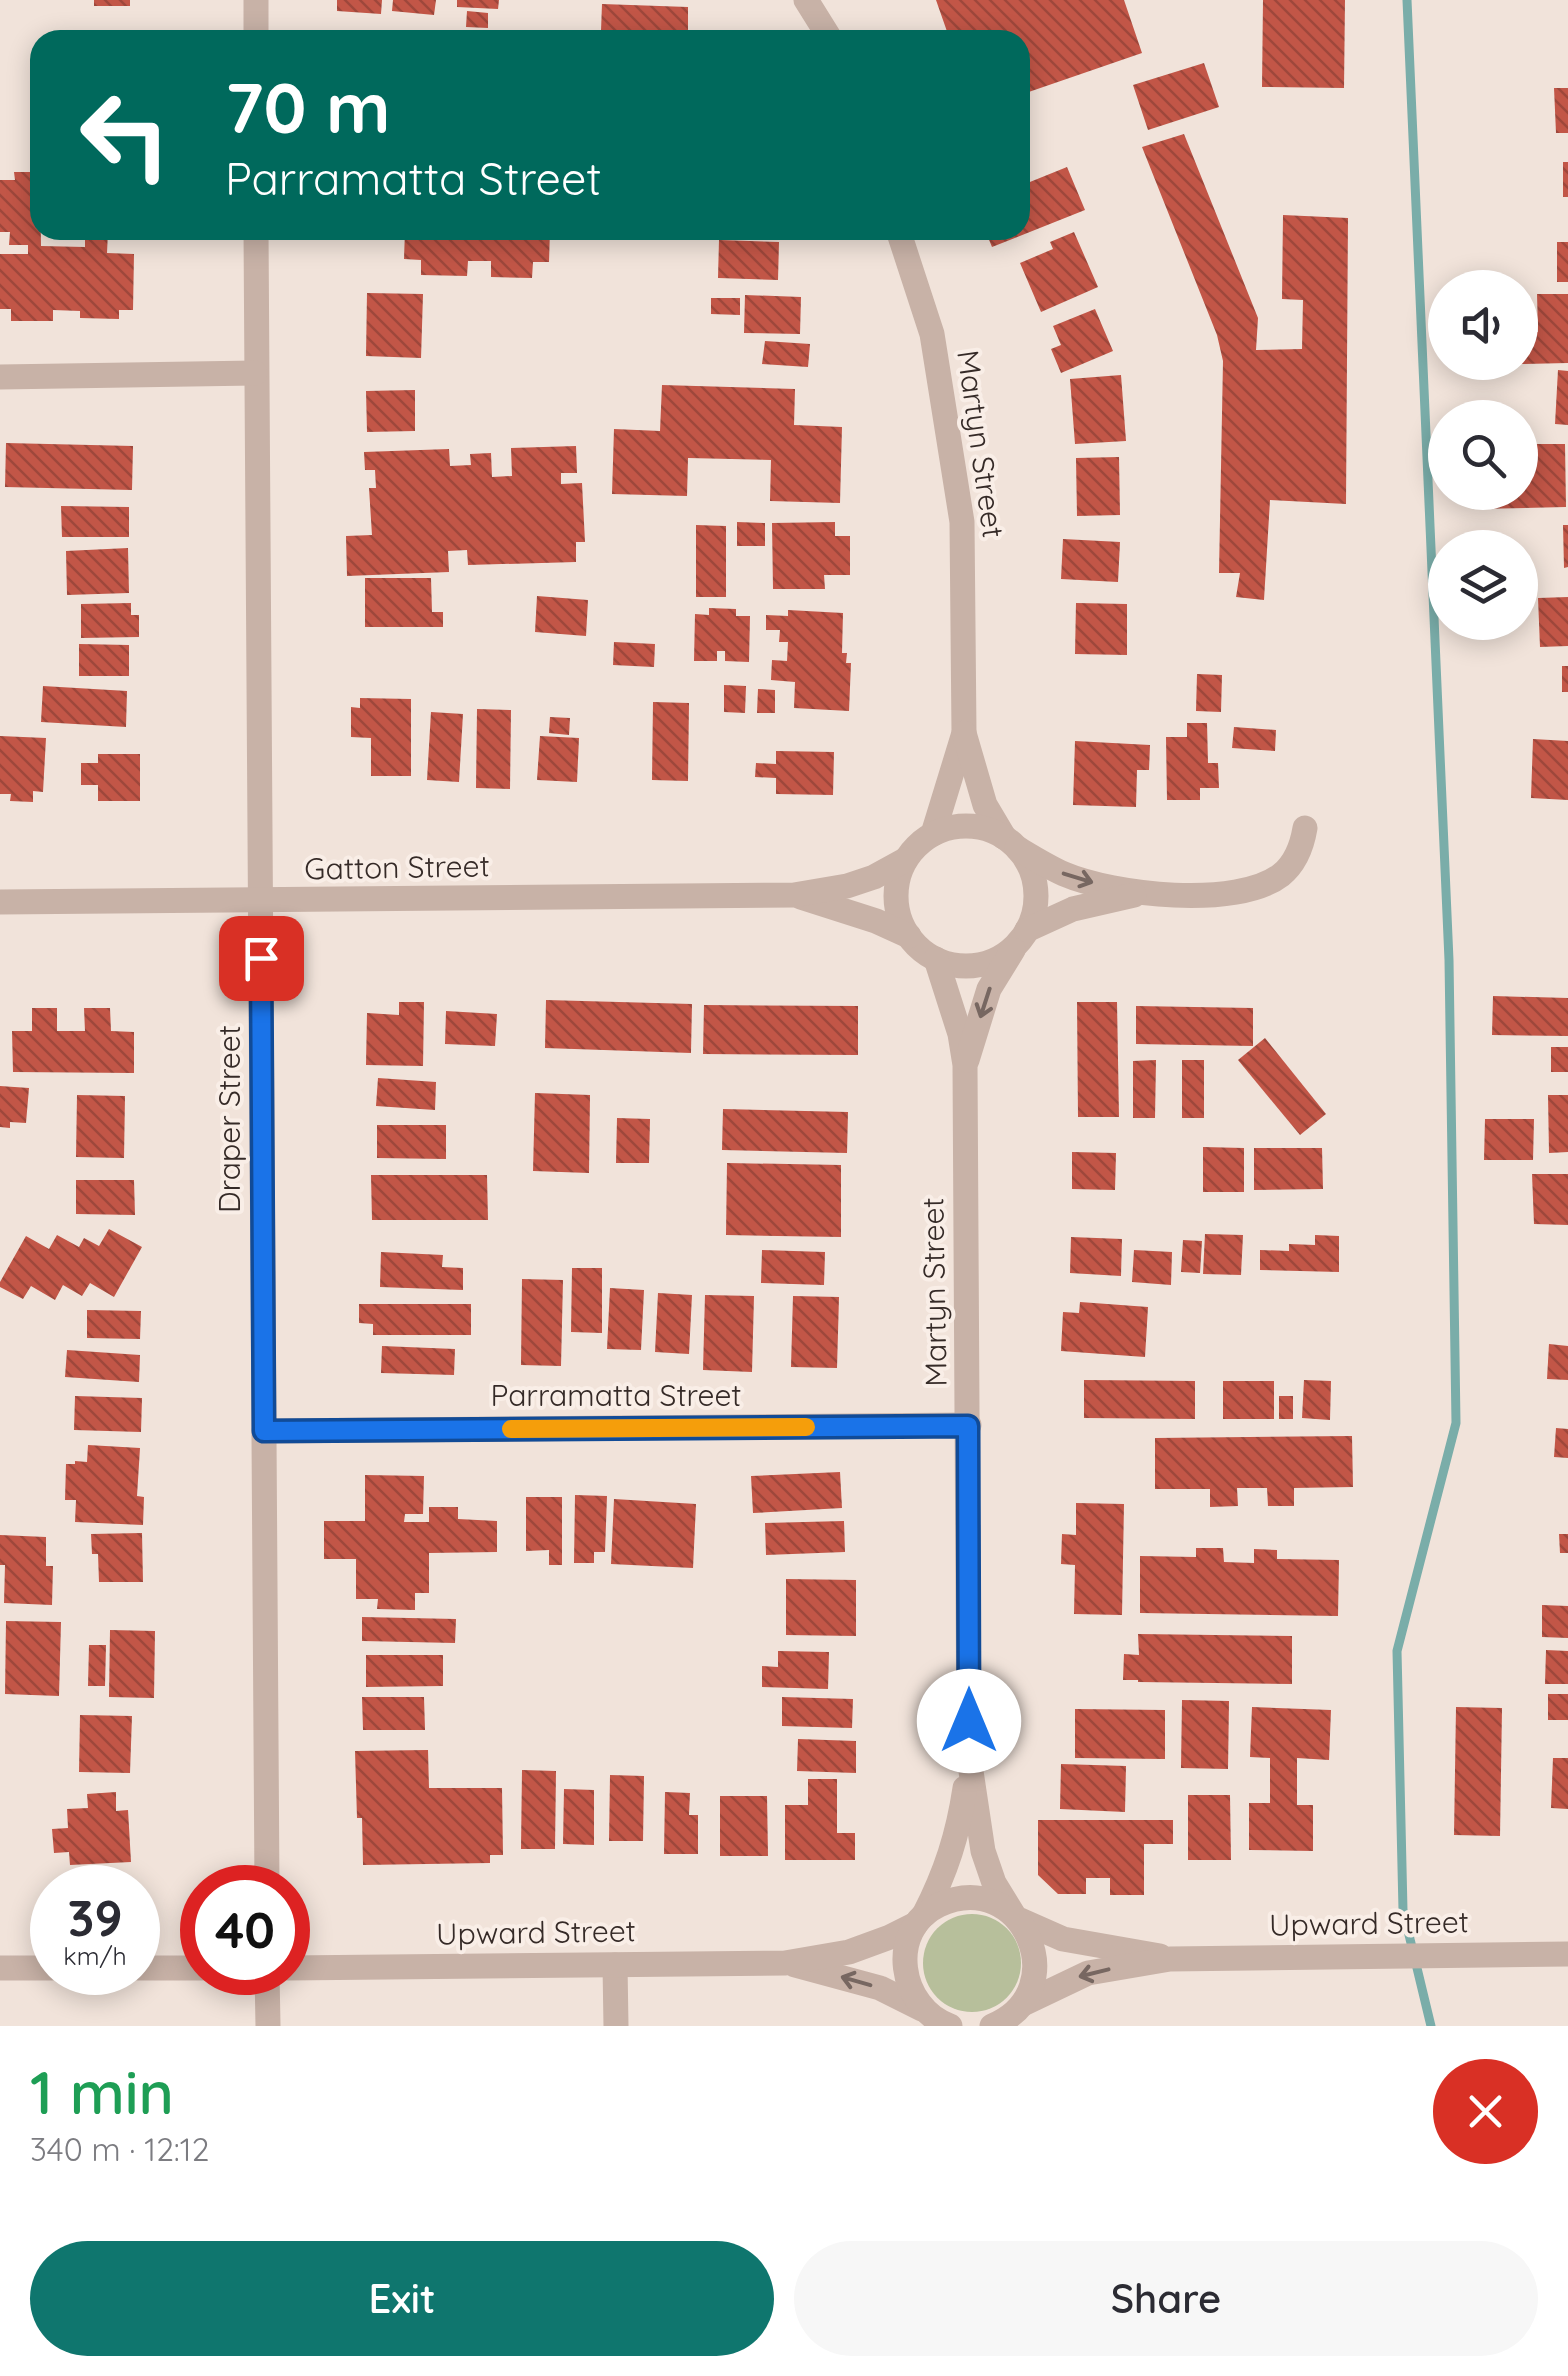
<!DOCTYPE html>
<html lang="en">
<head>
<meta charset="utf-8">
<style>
	:root { --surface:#fff; --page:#f7f7f7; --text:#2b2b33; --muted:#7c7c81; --accent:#0f766e }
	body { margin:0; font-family:Quicksand,sans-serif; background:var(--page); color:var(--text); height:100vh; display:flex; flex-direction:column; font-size:38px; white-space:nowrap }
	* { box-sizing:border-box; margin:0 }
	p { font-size:32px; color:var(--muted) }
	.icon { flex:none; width:55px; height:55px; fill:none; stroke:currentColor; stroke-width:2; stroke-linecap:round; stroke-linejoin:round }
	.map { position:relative; height:2026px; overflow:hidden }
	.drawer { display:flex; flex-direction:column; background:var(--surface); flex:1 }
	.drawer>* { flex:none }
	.banner { position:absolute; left:30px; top:30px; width:1000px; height:210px; border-radius:30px; box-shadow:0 5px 25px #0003; background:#00695c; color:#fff; overflow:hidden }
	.fabs { position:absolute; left:1428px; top:270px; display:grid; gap:20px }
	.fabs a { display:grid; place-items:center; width:110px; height:110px; border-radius:50%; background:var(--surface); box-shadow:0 5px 25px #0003; font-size:50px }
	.speed { position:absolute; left:30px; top:1865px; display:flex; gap:20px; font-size:50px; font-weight:700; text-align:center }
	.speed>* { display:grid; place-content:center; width:130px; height:130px; border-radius:50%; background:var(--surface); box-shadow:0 5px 25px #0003; line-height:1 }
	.speed small { font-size:25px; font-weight:400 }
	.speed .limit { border:15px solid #d22; background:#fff; color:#111 }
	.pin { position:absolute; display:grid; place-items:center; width:85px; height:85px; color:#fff; margin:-42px; border-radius:20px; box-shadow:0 5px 15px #0006 }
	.me { position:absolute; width:110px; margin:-55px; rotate:0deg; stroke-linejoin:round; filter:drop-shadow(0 0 8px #0008) }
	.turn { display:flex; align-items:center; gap:35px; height:210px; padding:0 30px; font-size:45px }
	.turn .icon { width:130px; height:130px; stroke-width:2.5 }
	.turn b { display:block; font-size:70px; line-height:85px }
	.round { display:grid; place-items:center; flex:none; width:105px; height:105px; border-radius:52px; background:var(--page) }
	.overview { display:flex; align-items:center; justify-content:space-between; height:170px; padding:0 30px }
	h1 { font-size:60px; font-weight:600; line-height:75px; color:#1e9e55 }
	.button { display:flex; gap:20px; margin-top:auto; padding:20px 30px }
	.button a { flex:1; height:115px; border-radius:60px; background:var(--accent); color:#fff; font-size:40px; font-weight:600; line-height:115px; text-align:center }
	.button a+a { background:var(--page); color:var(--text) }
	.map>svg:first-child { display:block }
	.green { fill:#b7bf9b }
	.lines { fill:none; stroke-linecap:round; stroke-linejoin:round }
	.stream { stroke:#7aada9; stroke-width:9 }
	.building { fill:url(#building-back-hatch) }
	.minor { stroke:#c8b2a7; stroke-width:25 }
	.oneway { stroke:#776761 }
	.route-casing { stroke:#114b97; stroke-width:25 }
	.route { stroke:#1a73e8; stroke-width:18 }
	.slow { stroke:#f59e0b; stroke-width:18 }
	.labels { text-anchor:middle; stroke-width:8; stroke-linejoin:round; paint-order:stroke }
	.street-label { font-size:30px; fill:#352a27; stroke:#f9eee7 }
</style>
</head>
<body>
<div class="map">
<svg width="1568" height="2026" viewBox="0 0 1568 2026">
	<defs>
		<pattern id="building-back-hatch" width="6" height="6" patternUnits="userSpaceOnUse" patternTransform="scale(2.5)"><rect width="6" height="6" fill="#c25647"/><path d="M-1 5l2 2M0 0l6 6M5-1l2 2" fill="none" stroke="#9e473b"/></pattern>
	</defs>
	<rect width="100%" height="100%" fill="#f1e3da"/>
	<!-- green -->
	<circle class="green" cx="972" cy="1963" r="49"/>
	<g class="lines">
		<!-- stream -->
		<polyline class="stream" points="1407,0 1449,960 1456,1423 1397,1651 1403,1910 1431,2026"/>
	</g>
	<!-- building -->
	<g class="building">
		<rect x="94" y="0" width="36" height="6"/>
		<polygon points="337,0 382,0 381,14 337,11"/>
		<polygon points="393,0 436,0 434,15 392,11"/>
		<polygon points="457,0 499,0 498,9 457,7"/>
		<polygon points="936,0 1124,0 1142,53 1020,95 1020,40 950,40"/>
		<polygon points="1263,0 1345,0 1344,88 1262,87"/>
		<polygon points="602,4 688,7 688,34 601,31"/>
		<polygon points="467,11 488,13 488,28 466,27"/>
		<polygon points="35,52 40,52 40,96 36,96"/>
		<polygon points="1204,63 1219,107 1148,130 1133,85"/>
		<polygon points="1554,88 1568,88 1568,133 1556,133"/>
		<polygon points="1020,126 1028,146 1020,149"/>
		<polygon points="1184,134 1258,318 1256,350 1302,349 1303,300 1282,299 1283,215 1348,218 1346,504 1270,500 1264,600 1236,597 1240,573 1219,573 1223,361 1217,335 1142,147"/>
		<rect x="1563" y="162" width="5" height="35"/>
		<polygon points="1067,167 1085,210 992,247 985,230 1020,230 1020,186"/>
		<polygon points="14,172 40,172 41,246 85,247 85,230 108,231 107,253 134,254 133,310 119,310 119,319 80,318 80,311 53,310 53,321 11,321 11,309 0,309 0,254 28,254 28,245 9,245 10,232 0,232 0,180 15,180"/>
		<polygon points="405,230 550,230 549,262 533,262 532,278 491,277 491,261 468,261 467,276 421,275 421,260 404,259"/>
		<polygon points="1074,232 1098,287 1041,312 1020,263 1053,249 1050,242"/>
		<polygon points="719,240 779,242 778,280 718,278"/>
		<rect x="1557" y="242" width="11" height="40"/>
		<polygon points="367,293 423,294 421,358 366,356"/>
		<polygon points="1537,294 1568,294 1568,363 1520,364 1520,333 1538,332"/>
		<polygon points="745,295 801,297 800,334 744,333"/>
		<polygon points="711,298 740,298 740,315 711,314"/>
		<polygon points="1095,309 1113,351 1061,373 1051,349 1061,345 1053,326"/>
		<polygon points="765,341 810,344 808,367 762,364"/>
		<polygon points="1558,370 1568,371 1568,425 1555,424"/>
		<polygon points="1121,375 1126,441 1075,444 1070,379"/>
		<polygon points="662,385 795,389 794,425 842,427 840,503 770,501 771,460 688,458 687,496 612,494 614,429 660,431"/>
		<polygon points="415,390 415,431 367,432 366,391"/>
		<polygon points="6,443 133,446 132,490 5,487"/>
		<polygon points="1520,444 1565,444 1566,507 1477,509 1476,492 1520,492"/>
		<polygon points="576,446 577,473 561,473 561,484 582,483 585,542 576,542 576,562 468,565 467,550 448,551 449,572 347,576 346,536 372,535 369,488 376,488 375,470 365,470 364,452 449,449 450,466 471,465 470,454 491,453 492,477 512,476 511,448"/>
		<polygon points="1119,457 1120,515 1077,516 1076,458"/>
		<polygon points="61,506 129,507 129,537 62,537"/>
		<polygon points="737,522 765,523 765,546 737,546"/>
		<polygon points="835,522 835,536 850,536 850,575 824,575 825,589 773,589 772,523"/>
		<polygon points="696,525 726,526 726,597 696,597"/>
		<polygon points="1563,525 1568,525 1568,567 1564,568"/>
		<polygon points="1063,539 1120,542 1118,582 1061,579"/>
		<polygon points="128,548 129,593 67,595 66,551"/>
		<polygon points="365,578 431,578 432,612 443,612 443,627 365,627"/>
		<polygon points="537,596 588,600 586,636 535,632"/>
		<polygon points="1568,597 1568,646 1540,647 1538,598"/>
		<polygon points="131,603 131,615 139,615 139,637 81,638 81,604"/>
		<polygon points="1076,603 1127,604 1127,655 1075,654"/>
		<polygon points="709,608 736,609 736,616 750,616 749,662 725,661 725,651 717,651 717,661 694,661 695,614 709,615"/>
		<polygon points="788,610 843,613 842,653 847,653 846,663 851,663 849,711 794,708 795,682 771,680 772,660 787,661 788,642 779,642 780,630 766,630 766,615 788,616"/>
		<polygon points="614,642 655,644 654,667 613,665"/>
		<polygon points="79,644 129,645 129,676 79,676"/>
		<rect x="1562" y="666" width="6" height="26"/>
		<polygon points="1197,674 1222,675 1221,712 1196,711"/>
		<polygon points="724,685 746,686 745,713 724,712"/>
		<polygon points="43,686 127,691 126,727 41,722"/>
		<polygon points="758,689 775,690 775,713 757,713"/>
		<polygon points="360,698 411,699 411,776 371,776 371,738 351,737 351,707 360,708"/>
		<polygon points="653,702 689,703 688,781 652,780"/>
		<polygon points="477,709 511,710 510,789 476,788"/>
		<polygon points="431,712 463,714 459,782 427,780"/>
		<polygon points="550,717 570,718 569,735 549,733"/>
		<polygon points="1187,723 1207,723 1208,763 1218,763 1219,788 1200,788 1200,800 1167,800 1166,737 1187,737"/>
		<polygon points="1234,727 1276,730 1275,751 1232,748"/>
		<polygon points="0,736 46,738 43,792 33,791 33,802 10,801 11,794 0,794"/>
		<polygon points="540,736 579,738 577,782 537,780"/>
		<polygon points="1533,739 1568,741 1568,800 1531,798"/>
		<polygon points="1075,741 1150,745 1149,770 1137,770 1136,807 1073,805"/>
		<polygon points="776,751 834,752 833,795 776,794 776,778 755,777 756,763 776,764"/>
		<polygon points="98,754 140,754 140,801 98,801 98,785 81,785 81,763 98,763"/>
		<polygon points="1493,996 1568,998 1568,1036 1492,1035"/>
		<polygon points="546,1000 692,1004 691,1053 545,1048"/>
		<polygon points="399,1002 424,1002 423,1066 366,1065 367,1013 399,1015"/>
		<polygon points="1077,1002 1117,1002 1119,1117 1078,1117"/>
		<polygon points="704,1005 858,1006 858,1055 703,1054"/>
		<polygon points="1136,1006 1253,1008 1253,1046 1136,1044"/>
		<polygon points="32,1008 57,1008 57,1031 85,1031 84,1008 110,1008 111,1031 134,1032 134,1073 13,1072 12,1031 32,1031"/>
		<polygon points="446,1011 497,1014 495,1046 445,1044"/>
		<polygon points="1265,1038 1326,1114 1300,1135 1238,1060"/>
		<rect x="1551" y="1047" width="17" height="25"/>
		<polygon points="1156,1060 1155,1118 1133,1118 1133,1061"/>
		<rect x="1182" y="1060" width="22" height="58"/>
		<polygon points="378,1078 436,1082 435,1110 376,1106"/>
		<polygon points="0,1086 29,1088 26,1123 10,1122 10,1128 0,1127"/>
		<polygon points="535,1093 590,1095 589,1173 533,1171"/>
		<polygon points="77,1095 125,1096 124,1158 76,1157"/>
		<polygon points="1548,1095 1568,1095 1568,1152 1549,1153"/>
		<polygon points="723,1109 848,1112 847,1153 722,1150"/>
		<polygon points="617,1118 650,1119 649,1163 616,1163"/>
		<polygon points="1485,1119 1534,1119 1533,1160 1484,1160"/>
		<polygon points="377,1125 446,1125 446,1159 377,1158"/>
		<polygon points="1203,1147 1244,1148 1244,1192 1203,1192"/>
		<polygon points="1254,1148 1322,1148 1323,1189 1254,1190"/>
		<polygon points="1072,1152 1116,1153 1115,1190 1072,1189"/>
		<polygon points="727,1163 841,1165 841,1237 726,1235"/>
		<polygon points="1532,1174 1568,1174 1568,1225 1534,1224"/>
		<polygon points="371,1175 487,1175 488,1220 372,1220"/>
		<polygon points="76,1180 134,1180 135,1215 76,1214"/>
		<polygon points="109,1229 142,1247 114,1297 90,1283 82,1296 63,1285 55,1300 31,1286 23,1299 0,1287 0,1282 26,1236 49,1249 57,1235 79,1247 84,1238 99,1246"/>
		<polygon points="1205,1234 1243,1235 1241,1275 1203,1274"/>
		<polygon points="1315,1235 1339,1236 1339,1272 1260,1270 1260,1250 1289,1251 1289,1244 1315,1245"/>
		<polygon points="1071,1237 1122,1239 1121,1276 1070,1273"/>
		<polygon points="1183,1240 1202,1241 1200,1273 1181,1272"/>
		<polygon points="762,1250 825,1252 824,1285 761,1283"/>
		<polygon points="1134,1250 1172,1252 1171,1285 1132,1282"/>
		<polygon points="381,1252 443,1255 442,1267 463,1268 463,1290 380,1287"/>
		<polygon points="572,1268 602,1268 602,1333 571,1332"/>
		<polygon points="522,1279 563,1280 561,1366 521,1365"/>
		<polygon points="610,1288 644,1290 641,1350 607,1349"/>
		<polygon points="658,1293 692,1295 689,1354 655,1352"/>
		<polygon points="705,1295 754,1296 752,1372 703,1370"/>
		<polygon points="793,1296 839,1297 837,1368 791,1367"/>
		<polygon points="1080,1302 1148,1307 1145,1357 1061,1351 1063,1312 1079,1313"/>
		<polygon points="359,1304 471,1304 471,1335 373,1335 373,1324 359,1323"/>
		<polygon points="87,1310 141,1311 140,1339 87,1338"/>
		<polygon points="1549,1344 1568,1346 1568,1380 1547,1379"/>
		<polygon points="382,1346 455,1349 454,1375 381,1373"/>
		<polygon points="67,1350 140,1355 139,1382 65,1377"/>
		<polygon points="1084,1380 1195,1381 1195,1419 1084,1418"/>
		<polygon points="1304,1380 1331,1381 1330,1420 1302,1418"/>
		<rect x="1223" y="1381" width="51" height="38"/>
		<polygon points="75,1396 142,1398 141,1432 74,1430"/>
		<rect x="1279" y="1396" width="14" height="23"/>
		<polygon points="1556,1428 1568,1429 1568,1458 1554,1457"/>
		<polygon points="1352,1436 1353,1487 1294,1488 1294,1506 1268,1506 1267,1488 1237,1488 1238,1506 1210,1507 1210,1489 1155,1489 1155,1438"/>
		<polygon points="88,1445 140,1448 137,1496 144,1497 143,1525 75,1522 76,1500 65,1500 66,1464 75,1464 75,1461 87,1462"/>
		<polygon points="840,1472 842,1508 753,1513 751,1476"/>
		<polygon points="365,1475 424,1476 423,1514 405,1514 404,1522 429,1522 429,1507 458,1507 458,1519 497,1521 497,1552 429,1553 429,1593 415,1593 415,1610 377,1609 378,1599 356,1599 356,1559 324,1559 324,1521 365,1521"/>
		<polygon points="575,1495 607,1496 605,1552 594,1552 594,1563 574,1563"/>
		<polygon points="526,1497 562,1497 562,1565 549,1565 549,1550 526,1551"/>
		<polygon points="614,1499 696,1504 693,1568 611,1564"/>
		<polygon points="1076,1503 1124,1504 1122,1615 1074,1614 1075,1565 1061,1564 1062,1534 1076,1535"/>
		<polygon points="844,1521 845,1552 766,1555 765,1523"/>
		<polygon points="142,1533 143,1582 99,1582 98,1554 92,1554 91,1534"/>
		<polygon points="1559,1534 1568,1534 1568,1553 1560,1553"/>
		<polygon points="0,1535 46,1537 46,1566 53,1566 52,1605 4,1603 5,1565 0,1565"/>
		<polygon points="1196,1548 1223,1548 1224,1562 1254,1563 1254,1549 1277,1550 1277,1559 1339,1560 1338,1616 1140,1613 1140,1556 1196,1557"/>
		<polygon points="786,1579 856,1580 856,1636 786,1635"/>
		<polygon points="1542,1605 1568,1606 1568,1638 1542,1637"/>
		<polygon points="362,1617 456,1619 455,1643 362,1641"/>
		<polygon points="6,1621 61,1622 59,1696 5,1694"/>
		<polygon points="110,1630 155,1631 154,1698 109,1697"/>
		<polygon points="1138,1634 1292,1636 1292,1684 1138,1682 1138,1680 1123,1680 1124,1654 1139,1655"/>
		<polygon points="89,1645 106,1645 105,1686 88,1686"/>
		<polygon points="1546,1650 1568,1651 1568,1684 1545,1684"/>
		<polygon points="778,1651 829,1652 828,1689 762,1687 762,1666 778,1667"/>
		<polygon points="366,1655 443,1655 443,1686 366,1687"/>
		<rect x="1548" y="1694" width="20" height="26"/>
		<polygon points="362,1697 424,1697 425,1730 363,1730"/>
		<polygon points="782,1697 853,1699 852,1728 782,1726"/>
		<polygon points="1182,1700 1229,1701 1228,1769 1181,1768"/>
		<polygon points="1252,1707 1331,1710 1329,1760 1297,1758 1297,1805 1313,1805 1313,1851 1249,1850 1249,1803 1270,1803 1270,1758 1250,1757"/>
		<polygon points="1456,1707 1502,1708 1500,1836 1454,1835"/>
		<polygon points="1075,1709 1165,1710 1165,1759 1075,1758"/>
		<polygon points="80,1715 132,1716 130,1773 79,1772"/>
		<polygon points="798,1739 856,1741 856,1773 797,1771"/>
		<polygon points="428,1750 429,1788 502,1788 503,1855 490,1855 490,1863 363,1865 362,1818 357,1818 355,1751"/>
		<polygon points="1553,1758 1568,1758 1568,1809 1551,1808"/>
		<polygon points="1061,1764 1126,1766 1125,1812 1060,1809"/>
		<polygon points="522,1770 556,1771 555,1849 521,1849"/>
		<polygon points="610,1775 644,1776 643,1841 609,1841"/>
		<polygon points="808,1779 837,1779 837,1833 855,1833 855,1860 785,1860 785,1805 808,1805"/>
		<polygon points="564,1789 594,1790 594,1845 563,1844"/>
		<polygon points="116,1792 116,1811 128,1810 131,1862 70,1865 69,1852 54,1853 52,1829 68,1828 67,1809 88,1808 87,1794"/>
		<polygon points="665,1792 690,1793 689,1815 698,1815 698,1854 664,1854"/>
		<polygon points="1188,1795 1230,1795 1231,1860 1188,1860"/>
		<polygon points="720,1796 767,1796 768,1856 720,1856"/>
		<polygon points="1038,1820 1173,1820 1173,1844 1144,1844 1144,1895 1110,1895 1110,1878 1086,1878 1086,1894 1058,1894 1038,1875"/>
	</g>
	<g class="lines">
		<!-- minor -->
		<g class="minor">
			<polyline points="806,0 831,40"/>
			<polyline points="256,40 256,0"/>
			<polyline points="256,230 267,1888"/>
			<polyline points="898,230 932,334 962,522 964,733 933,834"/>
			<polyline points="0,377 255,373"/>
			<polyline points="964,733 985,805 1004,837"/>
			<circle cx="966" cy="896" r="70"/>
			<path d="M1017,848C1032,857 1048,867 1064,874C1113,895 1237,909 1281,875C1296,863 1302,846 1305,828"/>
			<polyline points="801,897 876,921 909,936"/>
			<polyline points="0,902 794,895 847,886 874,877 905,860"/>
			<polyline points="1027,930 1073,909 1134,895"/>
			<polyline points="936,959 960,1034 965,1065 969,1758 983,1851 994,1883 1013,1914"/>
			<polyline points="967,1060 989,989 1013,950"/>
			<polyline points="264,1431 969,1425"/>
			<path d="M924,1915C946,1872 958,1835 965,1788"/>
			<polyline points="1020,1920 1063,1939 1160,1956"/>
			<polyline points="615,1965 616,2026"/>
			<polyline points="795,1965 880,1988 922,2009"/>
			<polyline points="0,1968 52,1968"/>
			<polyline points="138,1968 202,1968"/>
			<polyline points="288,1968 785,1963 849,1952 890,1937 916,1924"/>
			<polyline points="267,1972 268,2026"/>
			<polyline points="1023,2004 1088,1973 1170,1959 1568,1954"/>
			<path d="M950,2026C899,2008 886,1930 939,1905C1022,1866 1077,1991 992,2026"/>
		</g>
	</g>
	<!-- one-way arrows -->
	<defs><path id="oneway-shaft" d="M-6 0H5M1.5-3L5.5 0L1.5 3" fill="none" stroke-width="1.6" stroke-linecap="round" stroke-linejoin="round" transform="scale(2.5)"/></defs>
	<g class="oneway">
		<use href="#oneway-shaft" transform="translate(1078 878) rotate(17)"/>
		<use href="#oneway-shaft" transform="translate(985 1003) rotate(108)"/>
		<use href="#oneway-shaft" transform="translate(1094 1973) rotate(166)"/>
		<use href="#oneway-shaft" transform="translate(856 1981) rotate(-164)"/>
	</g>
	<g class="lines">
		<!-- route casing -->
		<g class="route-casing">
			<polyline id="route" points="261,958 264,1431 968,1426 969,1721"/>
		</g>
		<!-- route -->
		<use href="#route" class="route"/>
		<!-- slow -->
		<polyline class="slow" points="511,1429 806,1427"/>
	</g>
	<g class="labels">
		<!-- street labels -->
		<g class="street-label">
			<text transform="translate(980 444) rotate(82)" y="10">Martyn Street</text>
			<text transform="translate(397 868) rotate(-1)" y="10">Gatton Street</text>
			<text transform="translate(230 1119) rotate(-90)" y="10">Draper Street</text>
			<text transform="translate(935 1292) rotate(-91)" y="10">Martyn Street</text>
			<text x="616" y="1406">Parramatta Street</text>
			<text transform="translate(1369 1924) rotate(-1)" y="10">Upward Street</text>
			<text transform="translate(536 1933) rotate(-1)" y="10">Upward Street</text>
		</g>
	</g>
</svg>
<div class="fabs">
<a><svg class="icon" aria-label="sound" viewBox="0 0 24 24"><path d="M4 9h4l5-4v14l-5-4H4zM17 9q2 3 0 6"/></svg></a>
<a><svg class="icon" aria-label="search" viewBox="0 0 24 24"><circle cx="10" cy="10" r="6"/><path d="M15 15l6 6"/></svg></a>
<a><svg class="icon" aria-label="layers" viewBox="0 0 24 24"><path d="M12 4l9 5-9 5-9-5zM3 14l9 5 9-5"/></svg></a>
</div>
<div class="speed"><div>39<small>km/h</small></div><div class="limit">40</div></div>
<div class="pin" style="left:261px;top:958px;background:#d93025"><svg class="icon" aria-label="arrive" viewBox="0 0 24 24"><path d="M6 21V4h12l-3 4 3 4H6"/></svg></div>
<svg class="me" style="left:969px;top:1721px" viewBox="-20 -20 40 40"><circle r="19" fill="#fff"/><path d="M0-13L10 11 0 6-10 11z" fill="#1a73e8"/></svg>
<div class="banner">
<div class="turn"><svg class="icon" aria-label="left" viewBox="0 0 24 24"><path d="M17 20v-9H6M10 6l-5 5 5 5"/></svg><div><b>70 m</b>Parramatta Street</div></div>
</div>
</div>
<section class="drawer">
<div class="overview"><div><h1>1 min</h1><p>340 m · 12:12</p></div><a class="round" style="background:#d93025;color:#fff"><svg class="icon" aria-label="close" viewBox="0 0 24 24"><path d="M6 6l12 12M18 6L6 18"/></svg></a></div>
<div class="button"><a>Exit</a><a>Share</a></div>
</section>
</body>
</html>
